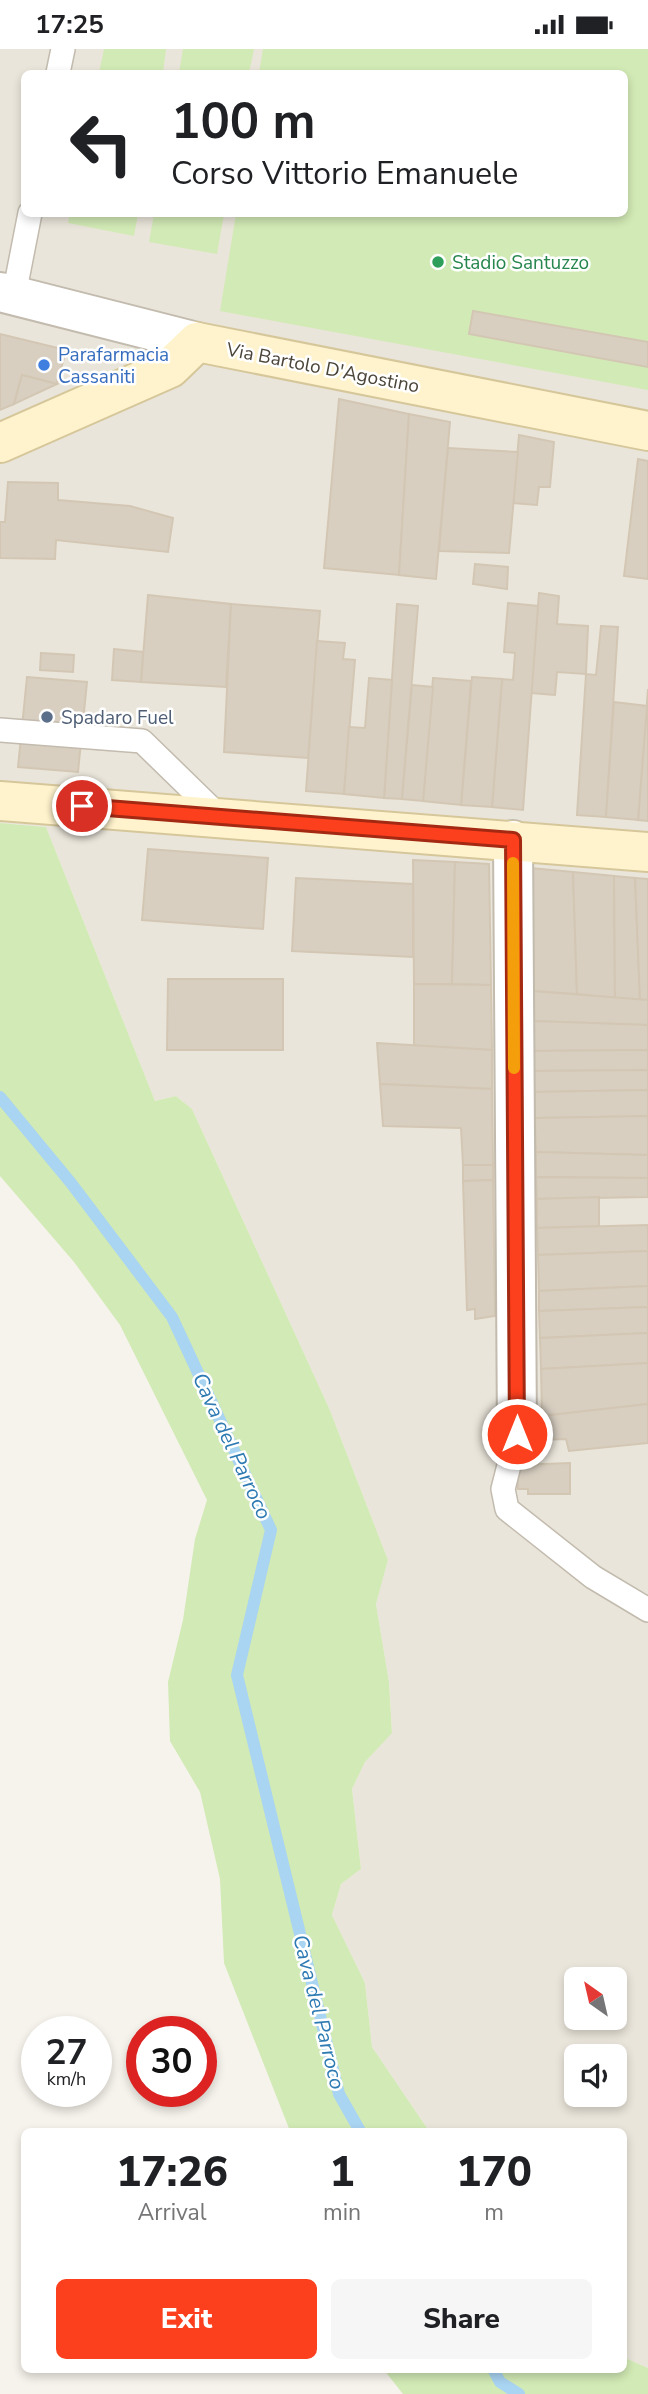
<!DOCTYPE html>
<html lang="en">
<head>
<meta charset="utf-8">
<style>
	:root { --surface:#fff; --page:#f6f6f6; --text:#202124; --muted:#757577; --accent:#fc3f1d }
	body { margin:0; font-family:"Nunito Sans",sans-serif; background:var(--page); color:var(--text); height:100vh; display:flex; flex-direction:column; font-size:26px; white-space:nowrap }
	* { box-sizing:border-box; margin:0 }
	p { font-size:23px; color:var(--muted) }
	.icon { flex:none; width:38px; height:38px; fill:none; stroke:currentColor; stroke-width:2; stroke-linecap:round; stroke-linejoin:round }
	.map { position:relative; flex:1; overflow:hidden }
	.panel { position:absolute; left:21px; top:2079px; width:606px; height:245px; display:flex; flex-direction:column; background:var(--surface); border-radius:10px; box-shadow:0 4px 10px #0003 }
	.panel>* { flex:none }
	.guide { position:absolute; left:21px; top:21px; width:607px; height:147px; border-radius:10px; box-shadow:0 4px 10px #0003; background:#fff; color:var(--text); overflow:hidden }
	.needle { width:46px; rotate:326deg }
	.buttons { position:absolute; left:564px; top:1918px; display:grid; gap:14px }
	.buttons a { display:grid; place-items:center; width:63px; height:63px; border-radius:10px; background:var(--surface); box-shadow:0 4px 10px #0003; font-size:35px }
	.speed { position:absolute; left:21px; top:1967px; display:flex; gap:14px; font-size:35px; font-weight:700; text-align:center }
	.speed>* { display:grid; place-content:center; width:91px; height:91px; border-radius:50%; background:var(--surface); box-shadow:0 4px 10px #0003; line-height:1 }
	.speed small { font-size:18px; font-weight:400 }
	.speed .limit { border:10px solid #d22; background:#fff; color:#111 }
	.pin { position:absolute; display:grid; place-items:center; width:60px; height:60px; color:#fff; margin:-30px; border:4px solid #fff; border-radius:50%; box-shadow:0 2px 7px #0007 }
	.me { position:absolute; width:77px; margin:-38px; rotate:0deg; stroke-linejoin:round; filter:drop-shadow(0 0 5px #0008) }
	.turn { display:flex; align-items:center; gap:24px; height:147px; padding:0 35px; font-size:32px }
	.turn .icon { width:91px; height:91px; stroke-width:2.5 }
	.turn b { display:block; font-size:49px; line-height:60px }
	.eta { display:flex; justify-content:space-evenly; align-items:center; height:119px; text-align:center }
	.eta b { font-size:42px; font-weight:800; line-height:49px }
	.action { display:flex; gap:14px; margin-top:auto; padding:14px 35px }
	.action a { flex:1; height:80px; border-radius:10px; background:var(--accent); color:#fff; font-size:28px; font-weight:800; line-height:80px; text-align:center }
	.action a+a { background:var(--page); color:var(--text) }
	.status { display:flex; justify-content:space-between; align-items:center; height:49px; padding:0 35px; background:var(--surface); direction:ltr }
	.status svg { height:19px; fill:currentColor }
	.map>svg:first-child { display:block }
	.residential { fill:#eae5da; fill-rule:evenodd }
	.green { fill:#d2eab5 }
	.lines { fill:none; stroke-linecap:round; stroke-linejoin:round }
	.stream { stroke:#a9d4f2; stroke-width:12 }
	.building { fill:#d8cfc1; stroke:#d3c7b4; stroke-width:2 }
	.lane-casing { stroke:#c2bbae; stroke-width:26 }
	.street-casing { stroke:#c2bbae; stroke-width:42 }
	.secondary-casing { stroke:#d6c79b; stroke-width:42 }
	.lane { stroke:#fff; stroke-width:23 }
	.street { stroke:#fff; stroke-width:38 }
	.secondary { stroke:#fff3cd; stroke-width:38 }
	.route-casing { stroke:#a42913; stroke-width:18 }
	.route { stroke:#fc3f1d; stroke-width:12 }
	.slow { stroke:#f59e0b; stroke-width:12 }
	.leisure-dot { fill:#2e9e5b; stroke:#fff; stroke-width:2.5 }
	.shop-dot { fill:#3f7fe0; stroke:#fff; stroke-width:2.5 }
	.service-dot { fill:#5c6f8a; stroke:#fff; stroke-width:2.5 }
	.labels { text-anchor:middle; stroke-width:5; stroke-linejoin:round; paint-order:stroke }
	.leisure-label { font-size:19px; fill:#27864d; stroke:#fff; text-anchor:start }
	.shop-label { font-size:19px; fill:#366cbe; stroke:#fff; text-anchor:start }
	.street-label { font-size:19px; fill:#4b4439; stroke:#fff }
	.service-label { font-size:19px; fill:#4e5e75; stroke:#fff; text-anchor:start }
	.water-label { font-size:21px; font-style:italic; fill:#2e7ab2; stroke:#fff }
</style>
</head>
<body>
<div class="status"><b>17:25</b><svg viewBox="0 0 49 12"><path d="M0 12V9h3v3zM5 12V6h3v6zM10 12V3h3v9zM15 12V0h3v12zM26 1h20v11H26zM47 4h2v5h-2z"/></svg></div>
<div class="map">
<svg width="648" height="2345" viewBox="0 0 648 2345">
	<rect width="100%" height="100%" fill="#f6f3ec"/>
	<!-- residential -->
	<path class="residential" d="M0,0H648V2319L623,2308V2082H429L372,1998L365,1934L332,1866L341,1835L361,1820L352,1740L365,1713L392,1683L389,1633L376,1555L388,1511L329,1359L192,1060L176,1047L155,1052L46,778L0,774ZM24,24H625V164H24ZM576,1930H614V1969H576ZM576,2007H614V2046H576Z"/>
	<!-- green -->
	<g class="green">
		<polygon points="104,0 166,0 163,24 99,24"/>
		<polygon points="183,0 254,0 249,24 179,24"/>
		<polygon points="263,0 648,0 648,341 220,262 236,165 625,164 625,24 259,24"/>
		<polygon points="70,164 134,164 138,165 134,187 68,174"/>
		<polygon points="154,165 224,165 217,205 149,193"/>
		<polygon points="0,774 46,778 155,1052 176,1047 192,1060 329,1359 388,1511 376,1555 389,1633 392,1684 365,1713 352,1740 361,1820 341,1835 332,1866 365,1934 372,1998 429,2082 290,2082 224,1914 220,1830 200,1743 170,1692 168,1633 183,1571 195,1490 207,1451 120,1276 74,1213 0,1127"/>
		<polygon points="623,2308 648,2319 648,2345 403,2345 384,2321 623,2320"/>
	</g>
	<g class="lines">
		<!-- stream -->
		<g class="stream">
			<polyline points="0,1048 71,1134 172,1268 271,1481 237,1626 339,2045 360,2082"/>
			<polyline points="493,2320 500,2333 519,2345"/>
		</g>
	</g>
	<!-- building -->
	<g class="building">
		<polygon points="473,262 648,293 648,318 469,285"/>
		<polygon points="0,285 66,301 57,335 22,326 14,355 0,361"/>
		<polygon points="22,326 57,335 14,355"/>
		<polygon points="339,350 409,365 399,526 324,519"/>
		<polygon points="409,365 450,373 436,530 399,526"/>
		<polygon points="519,386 554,393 550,438 539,438 537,456 513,454"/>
		<polygon points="448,399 518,403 509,504 439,502"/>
		<polygon points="638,410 648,412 648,530 624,527"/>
		<polygon points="8,433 58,434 58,451 130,457 173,469 168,503 56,491 55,510 0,509 0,473 5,473"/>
		<polygon points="475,515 508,518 507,540 473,535"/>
		<polygon points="539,544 559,547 557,575 588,577 586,625 557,623 555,646 531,644"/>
		<polygon points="148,546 231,555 226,638 141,633"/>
		<polygon points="508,554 538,557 523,761 492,758 502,630 513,631 515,604 504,603"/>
		<polygon points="231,555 320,562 308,709 224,703"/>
		<polygon points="397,555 418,557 402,750 384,749"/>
		<polygon points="601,577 618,578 606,768 577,766 586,625 596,626"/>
		<polygon points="317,592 345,594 343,610 355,611 344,745 306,742"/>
		<polygon points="114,600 143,603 141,633 112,631"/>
		<polygon points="41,604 74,606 73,623 40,621"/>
		<polygon points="27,628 87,633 78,723 18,718"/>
		<polygon points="472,628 502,630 492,758 461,756"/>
		<polygon points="369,629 392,631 384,749 344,745 349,678 365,679"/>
		<polygon points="433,629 471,632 461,756 423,752"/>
		<polygon points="412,636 433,638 423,752 402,750"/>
		<polygon points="648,640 648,772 638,771"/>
		<polygon points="614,653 647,657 638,771 606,768"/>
		<polygon points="148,800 268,809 263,880 142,871"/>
		<polygon points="413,811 455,813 452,935 414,935"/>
		<polygon points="455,813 489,815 491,936 452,935"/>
		<polygon points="530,819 573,823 577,945 532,942"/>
		<polygon points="573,823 614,827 615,949 577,945"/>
		<polygon points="614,827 635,829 640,951 615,949"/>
		<polygon points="296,829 413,835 413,908 292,902"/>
		<polygon points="635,829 648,830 648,951 640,951"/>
		<polygon points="168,930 283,930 283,1001 167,1001"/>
		<polygon points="414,935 491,936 492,1001 414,997"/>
		<polygon points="532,942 648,951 648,976 533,972"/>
		<polygon points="533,972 648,976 648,1001 533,1002"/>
		<polygon points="377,994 492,1001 492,1040 380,1035"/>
		<polygon points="648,1001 648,1021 534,1022 533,1002"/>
		<polygon points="648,1021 648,1041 534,1043 534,1022"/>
		<polygon points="380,1035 492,1040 493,1116 463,1116 461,1079 383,1077"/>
		<polygon points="648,1041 648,1067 535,1069 534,1043"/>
		<polygon points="648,1067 648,1106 536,1103 535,1069"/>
		<polygon points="536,1103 648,1106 648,1129 536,1128"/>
		<polygon points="463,1116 493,1116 493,1131 463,1132"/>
		<polygon points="536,1128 648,1129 648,1148 537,1150"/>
		<polygon points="493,1131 495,1267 475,1270 475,1260 467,1261 463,1132"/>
		<polygon points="599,1148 599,1177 537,1179 537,1150"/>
		<polygon points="648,1176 648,1202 538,1206 537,1179"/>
		<polygon points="648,1202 648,1237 539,1242 538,1206"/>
		<polygon points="648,1237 648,1258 539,1262 539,1242"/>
		<polygon points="648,1258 648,1284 540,1289 539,1262"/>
		<polygon points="648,1284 648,1314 541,1320 540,1289"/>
		<polygon points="648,1314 648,1355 542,1367 541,1320"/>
		<polygon points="648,1355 648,1394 569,1402 566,1390 542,1391 542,1367"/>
		<polygon points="570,1414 570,1445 528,1445 528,1440 518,1440 517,1416"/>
	</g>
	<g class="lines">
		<!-- lane casing -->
		<g class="lane-casing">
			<g id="lane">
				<polyline points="58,24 63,0"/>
				<polyline points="14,246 30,164"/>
				<polyline points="0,681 142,692 219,767"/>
				<polyline points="517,1385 503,1440 507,1460 593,1528 648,1561"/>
			</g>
		</g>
		<!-- street casing -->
		<g class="street-casing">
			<g id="street">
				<polyline points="0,243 197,293"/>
				<polyline points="513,791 517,1385"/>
			</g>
		</g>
		<!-- secondary casing -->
		<g class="secondary-casing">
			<g id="secondary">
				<polyline points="0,394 170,319 197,293 648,382"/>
				<polyline points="0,752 648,803"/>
			</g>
		</g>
		<!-- lane -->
		<use href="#lane" class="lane"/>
		<!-- street -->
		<use href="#street" class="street"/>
		<!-- secondary -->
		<use href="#secondary" class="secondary"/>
	</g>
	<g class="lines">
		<!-- route casing -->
		<g class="route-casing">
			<polyline id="route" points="82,757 513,791 517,1385"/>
		</g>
		<!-- route -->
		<use href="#route" class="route"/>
		<!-- slow -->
		<polyline class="slow" points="513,814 514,1019"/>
	</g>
	<!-- markers -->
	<circle class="leisure-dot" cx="438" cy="213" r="7"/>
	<circle class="shop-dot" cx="44" cy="316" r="7"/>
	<circle class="service-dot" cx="47" cy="668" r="7"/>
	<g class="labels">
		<!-- leisure labels -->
		<g class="leisure-label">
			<text x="452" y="220">Stadio Santuzzo</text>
		</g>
		<!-- shop labels -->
		<g class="shop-label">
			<text x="58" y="312">Parafarmacia<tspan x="58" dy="22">Cassaniti</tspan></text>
		</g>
		<!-- street labels -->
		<g class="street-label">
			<text transform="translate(323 318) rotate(11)" y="7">Via Bartolo D'Agostino</text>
		</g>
		<!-- service labels -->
		<g class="service-label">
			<text x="61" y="675">Spadaro Fuel</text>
		</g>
		<!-- water labels -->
		<g class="water-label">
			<text transform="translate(232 1397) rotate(65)" y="7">Cava del Parroco</text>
			<text transform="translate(319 1963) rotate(76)" y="7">Cava del Parroco</text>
		</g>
	</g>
</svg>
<div class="buttons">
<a><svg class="needle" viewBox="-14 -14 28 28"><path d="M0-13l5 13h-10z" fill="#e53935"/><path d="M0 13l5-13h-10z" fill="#757577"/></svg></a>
<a><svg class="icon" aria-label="sound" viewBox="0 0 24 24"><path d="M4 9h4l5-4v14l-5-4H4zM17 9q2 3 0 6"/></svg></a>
</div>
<div class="speed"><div>27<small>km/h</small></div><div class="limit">30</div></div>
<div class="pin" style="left:82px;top:757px;background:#d93025"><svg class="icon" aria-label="arrive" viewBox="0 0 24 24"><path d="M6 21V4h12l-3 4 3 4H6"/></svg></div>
<svg class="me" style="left:517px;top:1385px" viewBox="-20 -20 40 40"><circle r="17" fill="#fc3f1d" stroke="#fff" stroke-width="3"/><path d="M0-11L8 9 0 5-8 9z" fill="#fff"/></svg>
<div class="guide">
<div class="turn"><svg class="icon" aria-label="left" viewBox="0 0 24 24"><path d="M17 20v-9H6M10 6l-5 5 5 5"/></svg><div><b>100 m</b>Corso Vittorio Emanuele</div></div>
</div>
<section class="panel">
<div class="eta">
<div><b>17:26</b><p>Arrival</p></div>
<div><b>1</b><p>min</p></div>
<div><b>170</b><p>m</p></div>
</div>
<div class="action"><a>Exit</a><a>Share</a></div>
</section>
</div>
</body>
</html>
